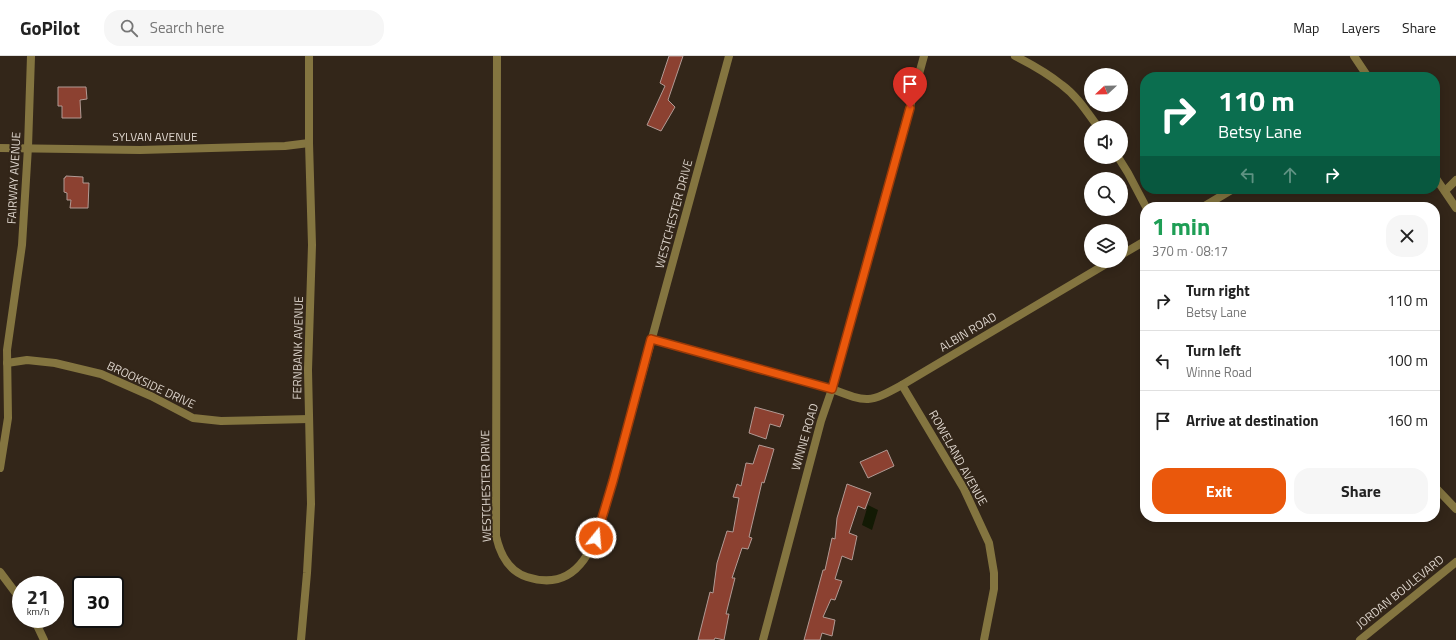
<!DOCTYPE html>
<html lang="en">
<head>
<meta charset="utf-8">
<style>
	:root { --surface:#fff; --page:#f6f6f6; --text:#222; --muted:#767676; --line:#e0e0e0; --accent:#ea580c }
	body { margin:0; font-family:"Titillium Web",sans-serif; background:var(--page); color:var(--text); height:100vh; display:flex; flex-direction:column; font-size:15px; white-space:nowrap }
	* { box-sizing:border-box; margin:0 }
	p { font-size:13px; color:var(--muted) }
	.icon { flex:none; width:22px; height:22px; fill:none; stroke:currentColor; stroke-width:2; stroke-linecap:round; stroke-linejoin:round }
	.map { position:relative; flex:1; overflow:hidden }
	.details { position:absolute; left:1140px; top:146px; width:300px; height:320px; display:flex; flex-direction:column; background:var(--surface); border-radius:16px; box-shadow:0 2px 10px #0003 }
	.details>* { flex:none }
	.hud { position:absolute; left:1140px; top:16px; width:300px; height:122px; border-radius:16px; box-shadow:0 2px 10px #0003; background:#0b6e4f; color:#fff; overflow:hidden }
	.needle { width:26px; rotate:248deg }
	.controls { position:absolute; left:1084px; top:12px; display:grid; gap:8px }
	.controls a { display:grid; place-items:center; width:44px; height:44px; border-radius:50%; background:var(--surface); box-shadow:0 2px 10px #0003; font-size:20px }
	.speed { position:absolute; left:12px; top:520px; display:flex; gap:8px; font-size:20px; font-weight:700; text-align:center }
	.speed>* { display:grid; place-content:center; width:52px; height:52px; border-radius:50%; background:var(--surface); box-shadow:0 2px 10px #0003; line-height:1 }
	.speed small { font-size:10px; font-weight:400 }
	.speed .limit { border:2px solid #111; border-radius:6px; background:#fff; color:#111 }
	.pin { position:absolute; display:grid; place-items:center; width:34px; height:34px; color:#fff; margin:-41px -17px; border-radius:50% 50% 50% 0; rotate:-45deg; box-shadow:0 0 4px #0007 }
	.pin .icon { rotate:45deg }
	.me { position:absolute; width:44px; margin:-22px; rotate:17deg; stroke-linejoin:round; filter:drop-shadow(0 0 3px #0008) }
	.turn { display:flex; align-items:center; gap:14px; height:84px; padding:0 12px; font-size:18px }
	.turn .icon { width:52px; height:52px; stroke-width:2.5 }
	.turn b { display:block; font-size:28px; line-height:34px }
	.lanes { display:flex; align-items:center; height:38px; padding:0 12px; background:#0003; justify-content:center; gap:20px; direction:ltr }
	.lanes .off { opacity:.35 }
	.round { display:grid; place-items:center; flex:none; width:42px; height:42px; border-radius:16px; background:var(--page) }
	.overview { display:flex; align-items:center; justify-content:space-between; height:68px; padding:0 12px }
	h1 { font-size:24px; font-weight:700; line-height:30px; color:#1e9e55 }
	.button { display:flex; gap:8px; margin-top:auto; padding:8px 12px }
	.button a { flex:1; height:46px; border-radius:16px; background:var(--accent); color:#fff; font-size:16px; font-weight:700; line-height:46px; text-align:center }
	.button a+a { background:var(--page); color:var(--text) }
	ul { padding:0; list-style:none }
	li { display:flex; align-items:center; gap:12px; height:60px; padding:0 12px; border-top:1px solid var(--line) }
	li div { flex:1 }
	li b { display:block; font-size:15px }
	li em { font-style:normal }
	header { display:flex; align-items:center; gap:24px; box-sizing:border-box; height:56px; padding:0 20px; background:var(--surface); border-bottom:1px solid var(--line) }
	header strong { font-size:19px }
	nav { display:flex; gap:22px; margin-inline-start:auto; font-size:14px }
	.search { width:280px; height:36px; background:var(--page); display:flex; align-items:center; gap:10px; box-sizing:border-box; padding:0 14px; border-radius:16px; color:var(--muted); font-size:15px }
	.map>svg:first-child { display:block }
	.water { fill:#131a04 }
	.building { fill:#8c4131; stroke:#b29a94 }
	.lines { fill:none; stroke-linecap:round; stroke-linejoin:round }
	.minor { stroke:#847540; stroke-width:8 }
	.route-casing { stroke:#983908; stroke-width:10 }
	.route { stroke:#ea580c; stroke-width:7 }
	.labels { text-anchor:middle; stroke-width:4; stroke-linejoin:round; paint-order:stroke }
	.street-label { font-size:12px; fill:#ddd4cc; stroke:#332619 }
</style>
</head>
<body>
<header>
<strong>GoPilot</strong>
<div class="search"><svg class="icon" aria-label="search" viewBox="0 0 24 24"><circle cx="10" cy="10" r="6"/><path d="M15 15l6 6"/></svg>Search here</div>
<nav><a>Map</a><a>Layers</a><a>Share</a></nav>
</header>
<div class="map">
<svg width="1456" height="584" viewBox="0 0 1456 584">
	<rect width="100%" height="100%" fill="#332619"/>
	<!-- water -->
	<polygon class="water" points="868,449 878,454 872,474 862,469"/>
	<!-- building -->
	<g class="building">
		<polygon points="669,0 683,0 668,44 675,51 661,75 647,69 665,30 660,27"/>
		<polygon points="58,31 86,31 87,43 80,44 81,62 62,62 62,50 58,50"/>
		<polygon points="66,120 83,121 83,127 89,127 88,152 70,152 71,144 67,144 67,137 64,136 64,122 65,122"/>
		<polygon points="755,351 784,359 780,371 770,368 766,383 749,377"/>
		<polygon points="759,389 774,393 764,427 762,426 749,481 752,482 748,493 742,492 732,522 735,522 726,558 729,558 724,584 715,582 714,584 698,584 710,536 713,537 717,507 727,475 733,476 739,442 733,441 737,428 741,430 746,407 753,408"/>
		<polygon points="887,394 894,410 868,422 860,406"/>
		<polygon points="847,428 871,437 865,453 858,450 849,477 857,480 852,504 842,500 835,523 842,525 835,544 831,543 823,561 835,564 832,580 822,577 820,584 804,584 823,514 825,514 832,482 835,483 837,462"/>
	</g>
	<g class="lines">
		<!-- minor -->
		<g class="minor">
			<path d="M497,0L496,480C500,498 508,515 527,521C589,541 600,468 613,425L729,0"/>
			<path d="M1015,0C1031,8 1047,17 1062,29C1077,40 1087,56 1098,71"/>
			<polyline points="1354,0 1368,21"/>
			<polyline points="0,92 140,94 285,90 309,87"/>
			<polyline points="1118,101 1128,117 1146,151"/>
			<polyline points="1435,121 1456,152"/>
			<polyline points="1445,135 1456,124"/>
			<polyline points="1203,151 1233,133"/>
			<polyline points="1121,199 1145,185"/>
			<path d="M651,283L832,333C868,347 869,347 902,329L1111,205"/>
			<polyline points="7,307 27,304 55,307 101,318 151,340 193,362 221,365 309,363"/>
			<polyline points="902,329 964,433 989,487 994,517 994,533 984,584"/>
			<polyline points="0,412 8,362 7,294 22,189 28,91 31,0"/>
			<polyline points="1435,431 1456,453"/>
			<polyline points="0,516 21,544"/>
			<polyline points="34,563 44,584"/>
			<polyline points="301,584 307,517 311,448 308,314 312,189 309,87 309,0"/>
			<polyline points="763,584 821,365 832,333 924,0"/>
			<polyline points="1360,584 1456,506"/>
		</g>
	</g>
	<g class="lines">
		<!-- route casing -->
		<g class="route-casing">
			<polyline id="route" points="596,482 613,425 651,283 832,333 910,52"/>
		</g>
		<!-- route -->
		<use href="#route" class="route"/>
	</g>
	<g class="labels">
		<!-- street labels -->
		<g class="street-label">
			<text x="155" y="85">SYLVAN AVENUE</text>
			<text transform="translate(14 122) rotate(-87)" y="4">FAIRWAY AVENUE</text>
			<text transform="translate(674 158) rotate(-75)" y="4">WESTCHESTER DRIVE</text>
			<text transform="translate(968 276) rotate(-31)" y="4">ALBIN ROAD</text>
			<text transform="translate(298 292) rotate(-89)" y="4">FERNBANK AVENUE</text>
			<text transform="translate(151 329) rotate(25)" y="4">BROOKSIDE DRIVE</text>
			<text transform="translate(805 381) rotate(-74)" y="4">WINNE ROAD</text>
			<text transform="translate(958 402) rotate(61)" y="4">ROWELAND AVENUE</text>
			<text transform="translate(486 430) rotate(-91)" y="4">WESTCHESTER DRIVE</text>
			<text transform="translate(1400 536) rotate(-39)" y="4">JORDAN BOULEVARD</text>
		</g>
	</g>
</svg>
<div class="controls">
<a><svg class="needle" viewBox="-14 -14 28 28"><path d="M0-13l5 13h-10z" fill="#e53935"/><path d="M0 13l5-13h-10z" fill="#767676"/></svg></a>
<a><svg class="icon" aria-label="sound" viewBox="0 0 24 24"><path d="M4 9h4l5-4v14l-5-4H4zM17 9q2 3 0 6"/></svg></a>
<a><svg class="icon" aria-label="search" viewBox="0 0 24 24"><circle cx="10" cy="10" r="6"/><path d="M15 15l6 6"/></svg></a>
<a><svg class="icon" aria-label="layers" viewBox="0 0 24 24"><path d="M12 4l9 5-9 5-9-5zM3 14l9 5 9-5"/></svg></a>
</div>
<div class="speed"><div>21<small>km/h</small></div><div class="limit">30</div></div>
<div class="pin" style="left:910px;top:52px;background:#d93025"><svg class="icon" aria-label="arrive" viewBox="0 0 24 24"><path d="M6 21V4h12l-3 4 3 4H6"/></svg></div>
<svg class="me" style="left:596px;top:482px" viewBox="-20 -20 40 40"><circle r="17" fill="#ea580c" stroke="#fff" stroke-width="3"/><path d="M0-11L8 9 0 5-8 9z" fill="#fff"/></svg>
<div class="hud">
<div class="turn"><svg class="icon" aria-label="right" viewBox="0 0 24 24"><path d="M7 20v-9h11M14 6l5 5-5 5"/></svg><div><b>110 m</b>Betsy Lane</div></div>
<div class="lanes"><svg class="icon off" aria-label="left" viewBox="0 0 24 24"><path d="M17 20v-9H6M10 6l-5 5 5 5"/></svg><svg class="icon off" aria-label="ahead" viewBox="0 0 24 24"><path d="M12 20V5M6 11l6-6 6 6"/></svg><svg class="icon" aria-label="right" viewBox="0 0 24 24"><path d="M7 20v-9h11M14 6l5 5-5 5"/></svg></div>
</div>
<section class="details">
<div class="overview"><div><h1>1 min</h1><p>370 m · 08:17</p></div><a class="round"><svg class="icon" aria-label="close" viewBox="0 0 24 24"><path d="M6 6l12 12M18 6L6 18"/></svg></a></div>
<ul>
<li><svg class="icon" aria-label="right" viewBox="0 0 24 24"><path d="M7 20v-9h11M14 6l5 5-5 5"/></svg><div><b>Turn right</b><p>Betsy Lane</p></div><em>110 m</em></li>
<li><svg class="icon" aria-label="left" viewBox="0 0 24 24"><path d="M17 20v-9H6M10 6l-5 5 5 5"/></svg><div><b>Turn left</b><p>Winne Road</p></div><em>100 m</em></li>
<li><svg class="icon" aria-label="arrive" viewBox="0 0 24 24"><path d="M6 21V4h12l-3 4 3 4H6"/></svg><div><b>Arrive at destination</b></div><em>160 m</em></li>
</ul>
<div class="button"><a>Exit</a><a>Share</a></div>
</section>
</div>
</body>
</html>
